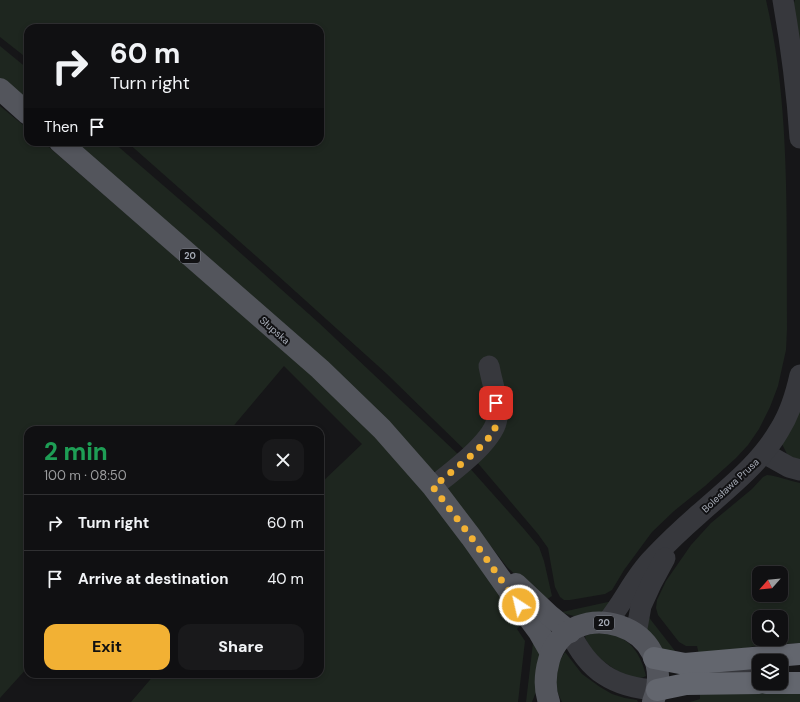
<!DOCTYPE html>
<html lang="en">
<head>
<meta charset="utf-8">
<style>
	:root { --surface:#101012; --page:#19191b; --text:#f1f3f6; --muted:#9c9d9f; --line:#303032; --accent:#f2b134 }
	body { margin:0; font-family:"DM Sans",sans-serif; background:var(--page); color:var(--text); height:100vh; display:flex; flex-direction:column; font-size:15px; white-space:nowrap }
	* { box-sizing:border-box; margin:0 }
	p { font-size:13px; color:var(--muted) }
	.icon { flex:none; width:22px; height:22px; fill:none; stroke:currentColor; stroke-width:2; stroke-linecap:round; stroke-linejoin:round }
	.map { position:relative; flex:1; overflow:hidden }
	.side { position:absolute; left:24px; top:426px; width:300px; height:252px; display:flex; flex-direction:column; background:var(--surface); border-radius:12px; box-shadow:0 2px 6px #0003,0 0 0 1px var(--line) }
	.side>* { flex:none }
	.guide { position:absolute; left:24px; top:24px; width:300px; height:122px; border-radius:12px; box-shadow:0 2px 6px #0003,0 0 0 1px var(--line); background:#101012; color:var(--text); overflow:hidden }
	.needle { width:26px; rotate:243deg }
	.tools { position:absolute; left:752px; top:566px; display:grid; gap:8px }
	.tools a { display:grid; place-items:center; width:36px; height:36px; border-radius:8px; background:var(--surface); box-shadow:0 2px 6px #0003,0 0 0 1px var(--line); font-size:20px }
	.pin { position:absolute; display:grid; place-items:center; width:34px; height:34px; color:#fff; margin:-17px; border-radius:8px; box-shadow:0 2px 6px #0006 }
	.me { position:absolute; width:44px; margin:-22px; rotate:325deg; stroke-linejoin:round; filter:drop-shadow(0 0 3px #0008) }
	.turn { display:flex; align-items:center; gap:14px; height:84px; padding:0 20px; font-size:18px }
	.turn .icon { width:52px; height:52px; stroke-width:2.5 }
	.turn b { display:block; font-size:28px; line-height:34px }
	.then { display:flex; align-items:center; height:38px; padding:0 20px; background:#0003; gap:8px; font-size:15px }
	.round { display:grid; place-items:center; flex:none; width:42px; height:42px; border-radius:12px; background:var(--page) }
	.headline { display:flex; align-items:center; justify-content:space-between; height:68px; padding:0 20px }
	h1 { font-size:24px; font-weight:800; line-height:30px; color:#1e9e55 }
	.primary-button { display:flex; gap:8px; margin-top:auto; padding:8px 20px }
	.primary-button a { flex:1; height:46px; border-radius:12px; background:var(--accent); color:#111; font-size:16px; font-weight:800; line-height:46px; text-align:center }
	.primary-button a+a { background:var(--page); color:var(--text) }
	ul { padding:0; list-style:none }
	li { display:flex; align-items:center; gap:12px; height:56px; padding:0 20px; border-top:1px solid var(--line) }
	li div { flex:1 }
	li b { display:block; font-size:15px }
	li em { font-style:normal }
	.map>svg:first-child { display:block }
	.green { fill:#1e261f; fill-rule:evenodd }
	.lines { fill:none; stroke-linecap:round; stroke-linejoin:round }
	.minor { stroke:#37383d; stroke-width:21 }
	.major { stroke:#53555c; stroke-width:22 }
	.highway { stroke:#63666e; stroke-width:22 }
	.route { stroke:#f2b134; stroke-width:7; stroke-dasharray:0 12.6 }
	.labels { text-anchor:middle; stroke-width:4; stroke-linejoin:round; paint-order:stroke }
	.shield { fill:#111113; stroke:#7b7e86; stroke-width:1 }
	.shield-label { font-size:9px; font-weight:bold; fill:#a8adb8 }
	.street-label { font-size:10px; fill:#a8adb8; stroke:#111113 }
</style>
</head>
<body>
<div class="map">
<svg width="800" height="702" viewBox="0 0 800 702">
	<rect width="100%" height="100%" fill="#161618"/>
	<!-- green -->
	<g class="green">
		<path d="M0,0H766C791,107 786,220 787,329L786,350L778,386L770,407L759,429L748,445L736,458L705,486L674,511L652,532L624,570L612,590L605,594L570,600H564L560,597L555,587L548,548L538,534L476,461L387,374L265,264L127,142H320V28H28V59L0,37Z"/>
		<polygon points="795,0 800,0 800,44 793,5"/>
		<polygon points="0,46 28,69 28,103 0,78"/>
		<polygon points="0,106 28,129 28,142 43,142 333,393 354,414 414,479 523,622 517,629 525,641 518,702 131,702 155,674 320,674 320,484 362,444 284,366 230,430 28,430 28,667 0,698"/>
		<polygon points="73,142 113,142 208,224 319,323 460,456 439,473 431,470"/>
		<polygon points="800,407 800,460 788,456 782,444"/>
		<polygon points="467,465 524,529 539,547 544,561 552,596 544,601 507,567 447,490 448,482"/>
		<path d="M767,475C779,476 789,481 800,483V643L755,646L703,656L699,655L697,646H686L679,642L658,615L656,608L657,600L666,581L691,545L711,523L752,489L763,477ZM759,573H781V595H759ZM759,617H781V639H759Z"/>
		<path d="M608,602H615C610,606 603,613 597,615C586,618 571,617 562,612Z"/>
		<polygon points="647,615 675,651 667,655 647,630"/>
		<path d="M594,633C601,634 608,633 614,635C633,641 642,658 646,676C630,686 587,653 585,636Z"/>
		<polygon points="535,637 540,655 536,692 532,702 526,702 533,643"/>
		<path d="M565,652L582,674L600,687L612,694L625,698L637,700L638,702H562C552,682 553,671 565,652Z"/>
		<polygon points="700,690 736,690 800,694 800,702 690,702 700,699"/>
	</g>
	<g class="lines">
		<!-- minor -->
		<g class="minor">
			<path d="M783,0C791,46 797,92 800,138"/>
			<polyline points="764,453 789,467 800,470"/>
			<path d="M433,487C450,473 495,441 497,418C499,401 492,383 489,366"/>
			<path d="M607,622C624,602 634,577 653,558C667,543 683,528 699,514C728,488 760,464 780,429C790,413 796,393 800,375"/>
			<path d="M570,632C588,671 614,688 657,690"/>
			<polyline points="636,634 641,606 652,582 665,558"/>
			<polyline points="717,680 759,668"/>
		</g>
		<!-- major -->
		<g class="major">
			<polyline points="0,89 28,114"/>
			<polyline points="60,142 320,369 382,429 433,487 471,537 519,605 539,632 551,653"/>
			<polyline points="516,584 549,615 570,632"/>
			<path d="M549,702C544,688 545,674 549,660C568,592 683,623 653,702"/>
		</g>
		<!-- highway -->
		<g class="highway">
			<polyline points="654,658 685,664 800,654"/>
			<polyline points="766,683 800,683"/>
			<polyline points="657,690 686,684 759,683"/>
		</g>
	</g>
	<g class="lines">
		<!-- route -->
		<path class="route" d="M496,403C497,411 498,420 495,428C489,444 447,475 433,487L471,537L519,605"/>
	</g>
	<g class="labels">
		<!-- shield labels -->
		<g class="shield">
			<rect x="180" y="249" width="20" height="14" rx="3"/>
			<rect x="594" y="616" width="20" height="14" rx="3"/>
		</g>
		<g class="shield-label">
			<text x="190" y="259">20</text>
			<text x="604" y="626">20</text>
		</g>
		<!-- street labels -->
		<g class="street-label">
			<text transform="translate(275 330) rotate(41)" y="4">Słupska</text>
			<text transform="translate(730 485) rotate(-43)" y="4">Bolesława Prusa</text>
		</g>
	</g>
</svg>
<div class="tools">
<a><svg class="needle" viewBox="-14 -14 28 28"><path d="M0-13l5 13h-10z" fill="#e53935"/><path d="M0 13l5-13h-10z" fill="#9c9d9f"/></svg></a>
<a><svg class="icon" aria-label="search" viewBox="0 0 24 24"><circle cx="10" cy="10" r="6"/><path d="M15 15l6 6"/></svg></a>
<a><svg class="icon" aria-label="layers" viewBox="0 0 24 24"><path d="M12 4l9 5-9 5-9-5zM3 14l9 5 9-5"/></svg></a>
</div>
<div class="pin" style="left:496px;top:403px;background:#d93025"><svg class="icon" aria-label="arrive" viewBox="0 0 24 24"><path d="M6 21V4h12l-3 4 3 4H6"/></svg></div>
<svg class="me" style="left:519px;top:605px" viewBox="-20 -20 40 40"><circle r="17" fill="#f2b134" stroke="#fff" stroke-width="3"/><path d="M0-11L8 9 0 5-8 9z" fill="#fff"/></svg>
<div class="guide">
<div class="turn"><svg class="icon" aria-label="right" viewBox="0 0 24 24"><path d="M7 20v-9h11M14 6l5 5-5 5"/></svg><div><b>60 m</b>Turn right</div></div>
<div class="then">Then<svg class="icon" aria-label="arrive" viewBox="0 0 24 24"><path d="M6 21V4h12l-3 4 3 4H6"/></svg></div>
</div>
<section class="side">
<div class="headline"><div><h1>2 min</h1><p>100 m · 08:50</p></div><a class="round"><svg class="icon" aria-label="close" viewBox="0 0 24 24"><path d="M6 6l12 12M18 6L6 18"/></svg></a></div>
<ul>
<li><svg class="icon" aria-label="right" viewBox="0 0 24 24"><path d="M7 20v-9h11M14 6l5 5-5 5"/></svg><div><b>Turn right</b></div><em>60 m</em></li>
<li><svg class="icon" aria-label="arrive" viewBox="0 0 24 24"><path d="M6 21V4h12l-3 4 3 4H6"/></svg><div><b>Arrive at destination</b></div><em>40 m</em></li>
</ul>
<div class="primary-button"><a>Exit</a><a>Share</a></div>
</section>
</div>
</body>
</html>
